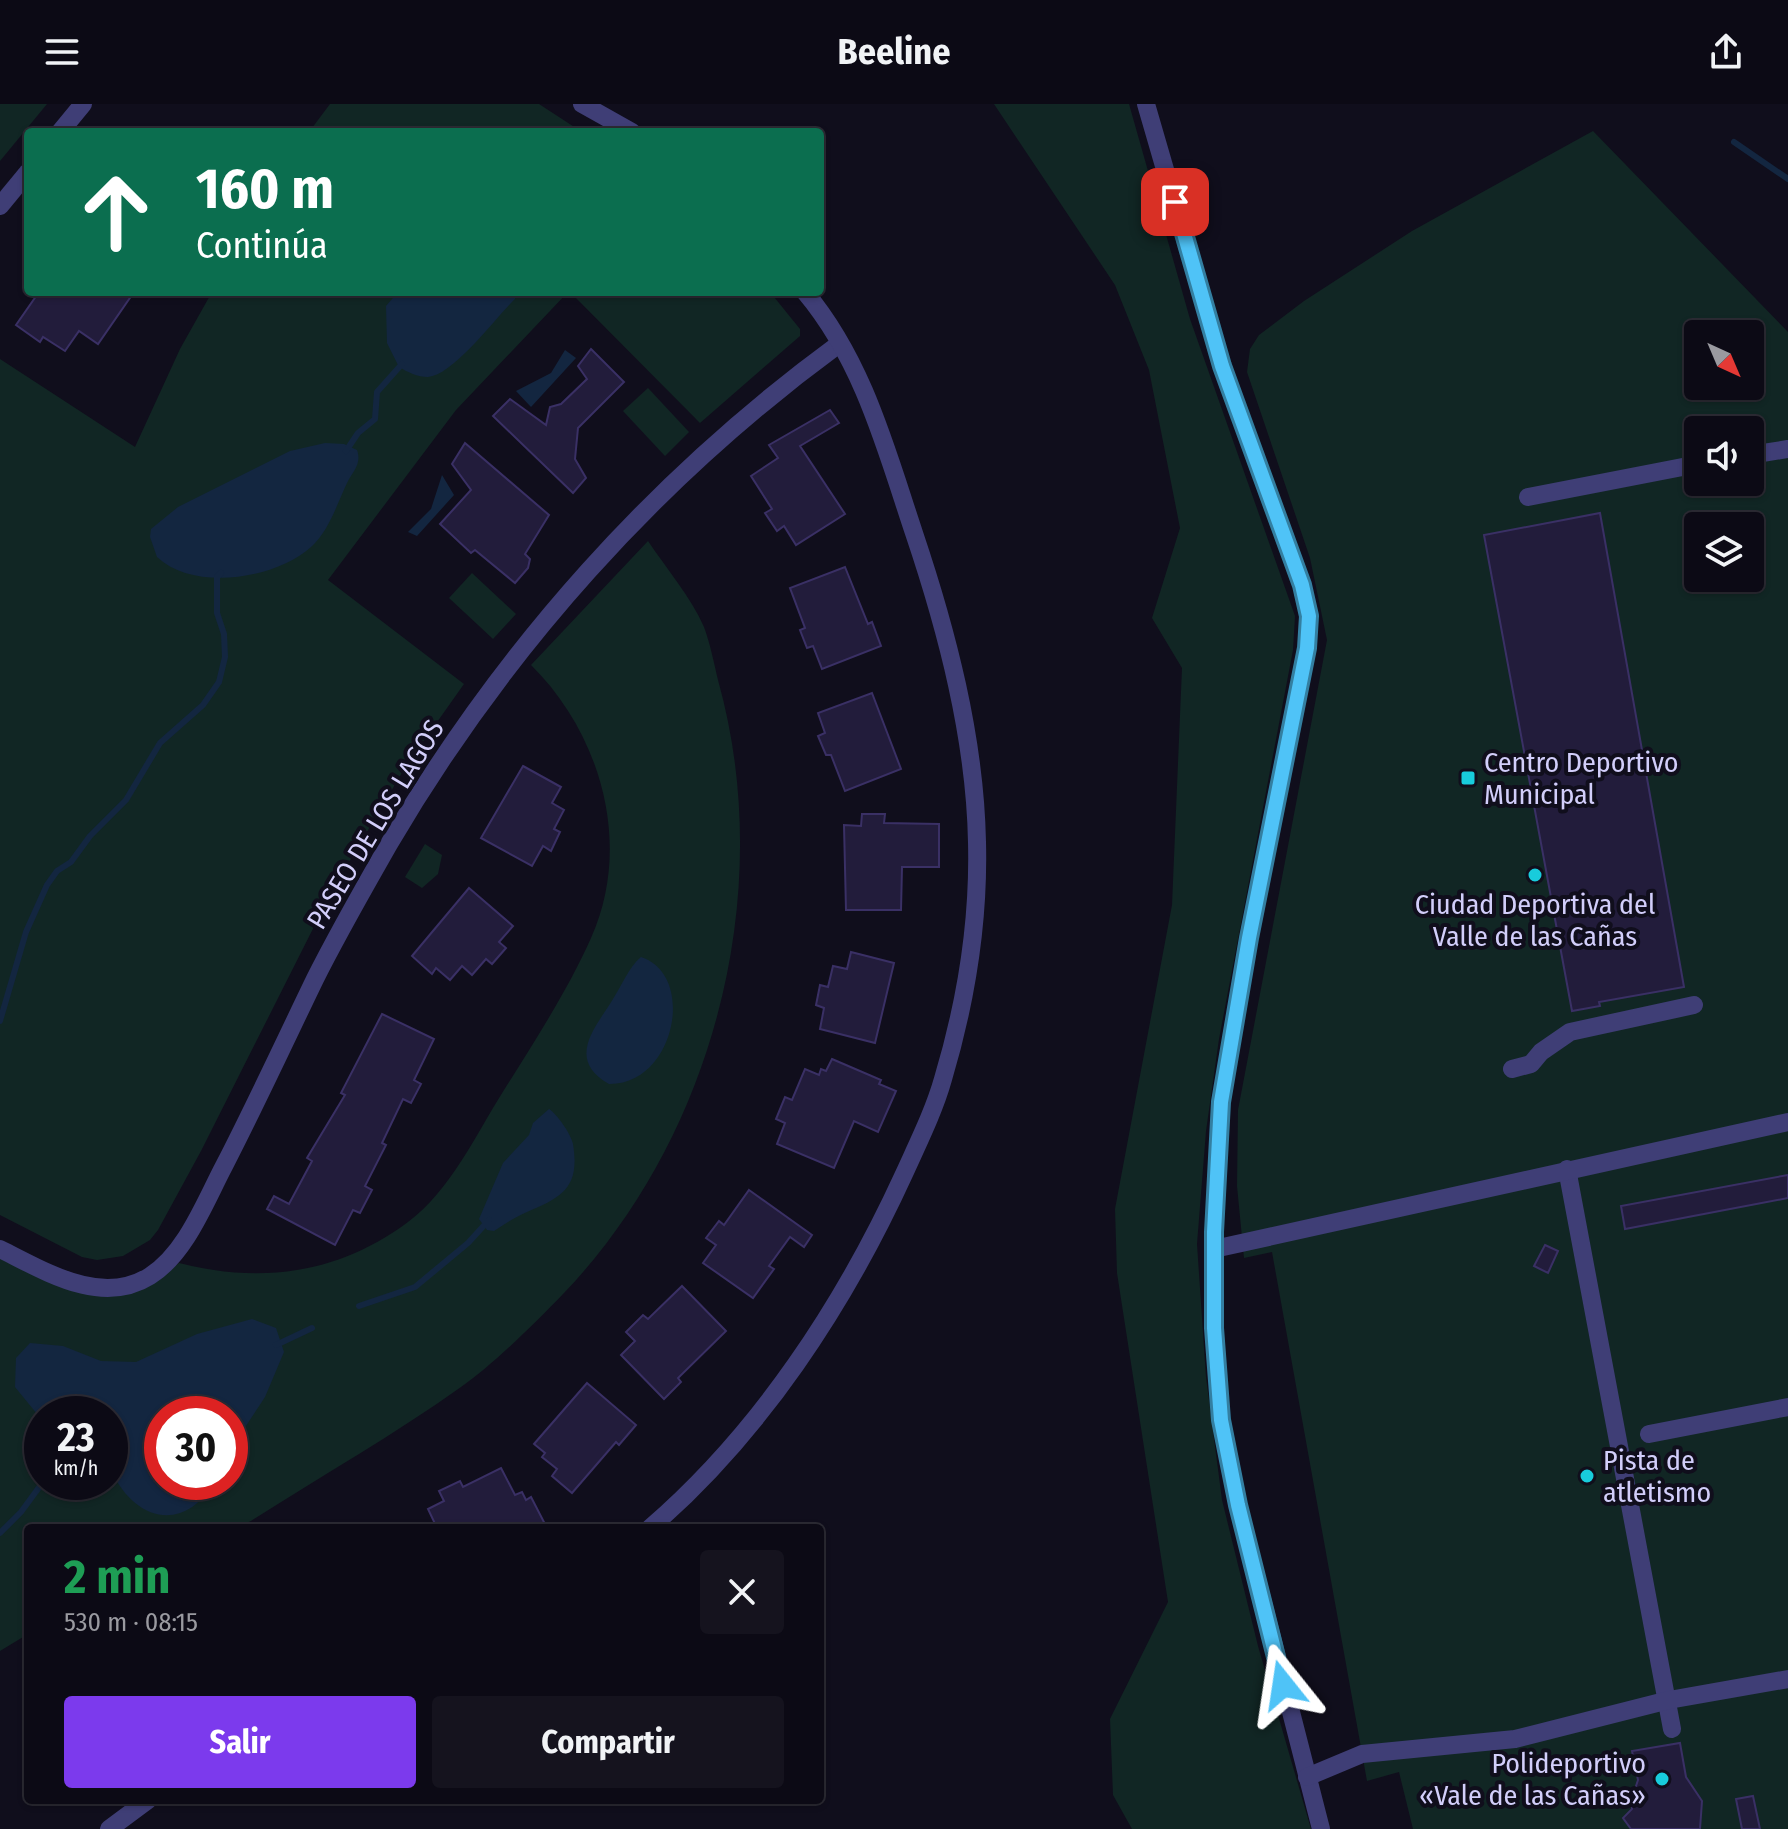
<!DOCTYPE html>
<html lang="es">
<head>
<meta charset="utf-8">
<style>
	:root { --surface:#0c0a15; --page:#15131e; --text:#f1f3f6; --muted:#9a9aa0; --line:#2c2b34; --accent:#7c3aed }
	body { margin:0; font-family:"Fira Sans Condensed",sans-serif; background:var(--page); color:var(--text); height:100vh; display:flex; flex-direction:column; font-size:30px; white-space:nowrap }
	* { box-sizing:border-box; margin:0 }
	p { font-size:26px; color:var(--muted) }
	.icon { flex:none; width:44px; height:44px; fill:none; stroke:currentColor; stroke-width:2; stroke-linecap:round; stroke-linejoin:round }
	.map { position:relative; flex:1; overflow:hidden }
	.sheet { position:absolute; left:24px; top:1420px; width:800px; height:280px; display:flex; flex-direction:column; background:var(--surface); border-radius:8px; box-shadow:0 2px 6px #0004,0 0 0 2px var(--line) }
	.sheet>* { flex:none }
	.hud { position:absolute; left:24px; top:24px; width:800px; height:168px; border-radius:8px; box-shadow:0 2px 6px #0004,0 0 0 2px var(--line); background:#0b6e4f; color:#fff; overflow:hidden }
	.needle { width:52px; rotate:136deg }
	.tools { position:absolute; left:1684px; top:216px; display:grid; gap:16px }
	.tools a { display:grid; place-items:center; width:80px; height:80px; border-radius:8px; background:var(--surface); box-shadow:0 2px 6px #0004,0 0 0 2px var(--line); font-size:40px }
	.speed { position:absolute; left:24px; top:1292px; display:flex; gap:16px; font-size:40px; font-weight:700; text-align:center }
	.speed>* { display:grid; place-content:center; width:104px; height:104px; border-radius:50%; background:var(--surface); box-shadow:0 2px 6px #0004,0 0 0 2px var(--line); line-height:1 }
	.speed small { font-size:20px; font-weight:400 }
	.speed .limit { border:12px solid #d22; background:#fff; color:#111 }
	.pin { position:absolute; display:grid; place-items:center; width:68px; height:68px; color:#fff; margin:-34px; border-radius:16px; box-shadow:0 4px 12px #0006 }
	.me { position:absolute; width:88px; margin:-44px; rotate:345deg; stroke-linejoin:round; filter:drop-shadow(0 0 6px #0008) }
	.turn { display:flex; align-items:center; gap:28px; height:168px; padding:0 40px; font-size:36px }
	.turn .icon { width:104px; height:104px; stroke-width:2.5 }
	.turn b { display:block; font-size:56px; line-height:68px }
	.round { display:grid; place-items:center; flex:none; width:84px; height:84px; border-radius:8px; background:var(--page) }
	.headline { display:flex; align-items:center; justify-content:space-between; height:136px; padding:0 40px }
	h1 { font-size:48px; font-weight:700; line-height:60px; color:#1e9e55 }
	.button { display:flex; gap:16px; margin-top:auto; padding:16px 40px }
	.button a { flex:1; height:92px; border-radius:8px; background:var(--accent); color:#fff; font-size:32px; font-weight:700; line-height:92px; text-align:center }
	.button a+a { background:var(--page); color:var(--text) }
	header { display:flex; justify-content:space-between; align-items:center; height:104px; padding:0 40px; background:var(--surface); font-size:36px; font-weight:700 }
	.map>svg:first-child { display:block }
	.green { fill:#112624; fill-rule:evenodd }
	.water { fill:#132640 }
	.lines { fill:none; stroke-linecap:round; stroke-linejoin:round }
	.stream { stroke:#132640; stroke-width:6 }
	.building { fill:#221c3b; stroke:#3a3065; stroke-width:2 }
	.street { stroke:#3f3e76; stroke-width:18 }
	.route-casing { stroke:#337fa1; stroke-width:20 }
	.route { stroke:#4fc3f7; stroke-width:14 }
	.poi-dot { fill:#18ccdc; stroke:#100e1c; stroke-width:3 }
	.labels { text-anchor:middle; stroke-width:8; stroke-linejoin:round; paint-order:stroke }
	.poi-label { font-size:28px; fill:#d2cefa; stroke:#100e1c; text-anchor:start }
	.street-label { font-size:28px; fill:#d2cefa; stroke:#100e1c }
</style>
</head>
<body>
<header><svg class="icon" aria-label="menu" viewBox="0 0 24 24"><path d="M4 6h16M4 12h16M4 18h16"/></svg>Beeline<svg class="icon" aria-label="share" viewBox="0 0 24 24"><path d="M12 15V3M7 8l5-5 5 5M5 13v7h14v-7"/></svg></header>
<div class="map">
<svg width="1788" height="1725" viewBox="0 0 1788 1725">
	<rect width="100%" height="100%" fill="#100e1c"/>
	<!-- green -->
	<g class="green">
		<polygon points="0,0 47,0 0,57"/>
		<polygon points="330,0 539,0 582,28 309,28"/>
		<polygon points="994,0 1129,0 1190,215 1295,512 1293,546 1219,935 1206,1027 1197,1140 1206,1273 1222,1396 1258,1542 1311,1725 1132,1725 1113,1691 1110,1615 1168,1498 1117,1169 1115,1105 1172,801 1182,564 1152,514 1180,424 1149,266 1115,181"/>
		<path d="M1593,27L1788,228V1725H1413L1399,1668L1367,1677L1272,1148L1244,1154L1237,1082L1238,1006L1327,536L1310,454L1247,268L1250,245L1259,231L1304,197L1412,127ZM1698,230H1750V282H1698ZM1698,326H1750V378H1698ZM1698,422H1750V474H1698Z"/>
		<polygon points="212,188 568,188 456,306 328,476 464,580 406,662 332,787 201,1047 158,1126 150,1136 123,1152 97,1156 82,1153 0,1111 0,255 135,343 180,245"/>
		<polygon points="570,188 770,188 800,225 800,232 700,319"/>
		<polygon points="648,284 689,328 665,352 623,307"/>
		<path d="M648,437C666,464 691,493 704,523C710,539 714,559 718,576C777,786 715,1031 564,1189C535,1219 494,1260 461,1283C394,1331 321,1372 251,1417L235,1424H28V1530L0,1547V1153C70,1184 111,1216 179,1159C261,1180 338,1170 408,1118C451,1086 476,1030 504,986C533,940 569,884 591,834C633,741 601,630 531,561ZM42,1310H110V1378H42ZM162,1310H230V1378H162Z"/>
		<polygon points="472,469 516,510 493,535 449,494"/>
		<polygon points="425,740 442,751 438,770 422,784 405,773"/>
	</g>
	<!-- water -->
	<g class="water">
		<path d="M398,188H516L515,195C496,213 454,271 428,273C418,273 407,268 399,263L387,239L386,202Z"/>
		<polygon points="565,246 576,254 531,303 516,287 551,269"/>
		<path d="M325,339L344,340L357,346C362,360 353,367 347,379C337,400 329,427 311,443C276,475 194,488 157,453L150,433L151,425L178,403L290,347Z"/>
		<polygon points="442,371 454,391 417,432 408,428 431,405"/>
		<path d="M641,853C697,871 675,981 609,980C565,955 596,923 613,895C622,881 629,863 641,853Z"/>
		<path d="M549,1005C557,1010 571,1030 573,1040C580,1083 563,1093 527,1108C515,1113 505,1120 494,1127L487,1126L479,1115L503,1059L529,1031L533,1019Z"/>
		<path d="M252,1215L276,1224L284,1248L265,1293L230,1346V1310H162V1378H214C184,1430 134,1417 111,1366C105,1352 110,1325 110,1310H42V1316L15,1283L16,1254L30,1239L63,1242L101,1257L136,1258L197,1230Z"/>
	</g>
	<g class="lines">
		<!-- stream -->
		<g class="stream">
			<polyline points="1734,38 1788,75"/>
			<polyline points="346,347 358,329 375,315 377,288 402,260"/>
			<polyline points="0,917 26,828 47,781 57,767 71,758 90,732 126,696 160,639 203,601 219,578 225,553 224,530 217,509 217,473 221,469"/>
			<polyline points="359,1202 415,1183 468,1139 489,1116"/>
			<polyline points="276,1241 312,1224"/>
			<polyline points="0,1429 21,1408 43,1378"/>
		</g>
	</g>
	<!-- building -->
	<g class="building">
		<polygon points="39,188 134,188 98,240 79,227 65,247 43,233 40,238 16,221"/>
		<polygon points="591,245 624,278 578,324 575,355 586,374 573,389 493,312 510,295 546,321 550,303 561,300 587,275 578,262"/>
		<polygon points="830,306 839,319 800,342 845,410 796,441 784,422 777,427 765,409 772,405 751,372 778,354 769,341"/>
		<polygon points="465,339 549,411 525,450 530,455 528,464 515,479 475,446 471,449 440,420 471,386 452,360"/>
		<polygon points="1600,409 1684,883 1599,898 1600,902 1572,907 1484,431"/>
		<polygon points="845,463 868,520 872,518 881,542 822,565 813,542 807,544 800,526 805,524 790,484"/>
		<polygon points="872,589 901,665 845,687 831,651 826,651 818,632 825,629 818,609"/>
		<polygon points="523,662 561,683 552,699 564,706 554,725 560,728 551,747 543,742 532,762 481,734"/>
		<polygon points="862,710 885,710 884,719 939,720 939,763 902,763 901,806 846,806 844,721 861,722"/>
		<polygon points="469,784 513,822 499,838 506,844 492,860 486,855 472,871 462,862 450,876 436,864 432,870 412,852"/>
		<polygon points="851,848 894,859 875,939 820,925 824,904 816,901 820,881 828,883 833,862 847,865"/>
		<polygon points="382,910 434,935 414,976 421,980 411,999 403,995 382,1039 386,1041 365,1082 372,1086 360,1109 353,1106 335,1141 267,1105 274,1092 289,1100 312,1057 307,1054 345,991 341,989"/>
		<polygon points="832,955 881,976 879,980 896,987 878,1028 854,1017 834,1064 777,1040 785,1019 776,1015 785,993 792,996 805,965 819,971 821,965 826,967"/>
		<polygon points="1788,1071 1788,1094 1625,1125 1621,1102"/>
		<polygon points="749,1086 812,1131 804,1143 790,1133 769,1162 774,1165 753,1194 703,1159 716,1141 706,1134 719,1117 724,1121"/>
		<polygon points="1545,1141 1558,1147 1548,1169 1534,1162"/>
		<polygon points="682,1182 726,1227 678,1274 681,1278 664,1295 621,1251 635,1237 626,1228 643,1211 648,1215"/>
		<polygon points="587,1279 636,1321 619,1341 616,1338 572,1389 552,1372 557,1365 542,1353 545,1349 534,1340"/>
		<polygon points="501,1364 515,1391 522,1388 526,1396 531,1393 547,1424 437,1424 428,1405 444,1397 439,1387 460,1377 463,1383"/>
		<polygon points="1680,1639 1686,1673 1702,1697 1700,1725 1631,1725 1623,1714 1632,1705 1631,1697 1638,1676 1632,1647"/>
		<polygon points="1753,1692 1760,1725 1742,1725 1736,1695"/>
	</g>
	<g class="lines">
		<!-- street -->
		<g class="street">
			<polyline points="582,0 632,28"/>
			<polyline points="1146,0 1222,262 1302,481 1309,512 1307,544 1249,834 1221,998 1214,1128 1214,1224 1221,1316 1238,1401 1321,1725"/>
			<polyline points="60,28 83,0"/>
			<polyline points="0,102 28,68"/>
			<polyline points="1750,351 1788,345"/>
			<polyline points="1528,393 1698,360"/>
			<polyline points="1512,965 1531,960 1541,948 1570,928 1694,901"/>
			<polyline points="1567,1065 1672,1625"/>
			<path d="M0,1145C45,1167 101,1203 150,1172C186,1149 205,1098 224,1062C256,1000 285,937 315,875C338,829 364,784 389,740C504,544 656,374 839,240"/>
			<polyline points="1214,1145 1788,1018"/>
			<polyline points="1649,1330 1788,1303"/>
			<path d="M650,1424C760,1329 844,1201 904,1070C918,1039 934,1007 943,975C966,898 979,817 977,738C975,634 947,527 914,429C886,345 863,257 805,188"/>
			<polyline points="1307,1673 1362,1650 1515,1635 1669,1596 1788,1575"/>
			<polyline points="109,1725 148,1696"/>
		</g>
	</g>
	<g class="lines">
		<!-- route casing -->
		<g class="route-casing">
			<polyline id="route" points="1175,98 1222,262 1302,481 1309,512 1307,544 1249,834 1221,998 1214,1128 1214,1224 1221,1316 1238,1401 1283,1581"/>
		</g>
		<!-- route -->
		<use href="#route" class="route"/>
	</g>
	<!-- markers -->
	<g class="poi-dot">
		<rect x="1460" y="666" width="16" height="16" rx="4"/>
		<circle cx="1535" cy="771" r="8"/>
		<circle cx="1587" cy="1372" r="8"/>
		<circle cx="1662" cy="1675" r="8"/>
	</g>
	<g class="labels">
		<!-- poi labels -->
		<g class="poi-label">
			<text x="1484" y="668">Centro Deportivo<tspan x="1484" dy="32">Municipal</tspan></text>
			<text x="1535" y="810" text-anchor="middle">Ciudad Deportiva del<tspan x="1535" dy="32">Valle de las Cañas</tspan></text>
			<text x="1603" y="1366">Pista de<tspan x="1603" dy="32">atletismo</tspan></text>
			<text x="1646" y="1669" text-anchor="end">Polideportivo<tspan x="1646" dy="32">«Vale de las Cañas»</tspan></text>
		</g>
		<!-- street labels -->
		<g class="street-label">
			<text transform="translate(375 720) rotate(-59)" y="10">PASEO DE LOS LAGOS</text>
		</g>
	</g>
</svg>
<div class="tools">
<a><svg class="needle" viewBox="-14 -14 28 28"><path d="M0-13l5 13h-10z" fill="#e53935"/><path d="M0 13l5-13h-10z" fill="#9a9aa0"/></svg></a>
<a><svg class="icon" aria-label="sound" viewBox="0 0 24 24"><path d="M4 9h4l5-4v14l-5-4H4zM17 9q2 3 0 6"/></svg></a>
<a><svg class="icon" aria-label="layers" viewBox="0 0 24 24"><path d="M12 4l9 5-9 5-9-5zM3 14l9 5 9-5"/></svg></a>
</div>
<div class="speed"><div>23<small>km/h</small></div><div class="limit">30</div></div>
<div class="pin" style="left:1175px;top:98px;background:#d93025"><svg class="icon" aria-label="arrive" viewBox="0 0 24 24"><path d="M6 21V4h12l-3 4 3 4H6"/></svg></div>
<svg class="me" style="left:1283px;top:1581px" viewBox="-20 -20 40 40"><path d="M0-17L14 15 0 8-14 15z" fill="#4fc3f7" stroke="#fff" stroke-width="4"/></svg>
<div class="hud">
<div class="turn"><svg class="icon" aria-label="ahead" viewBox="0 0 24 24"><path d="M12 20V5M6 11l6-6 6 6"/></svg><div><b>160 m</b>Continúa</div></div>
</div>
<section class="sheet">
<div class="headline"><div><h1>2 min</h1><p>530 m · 08:15</p></div><a class="round"><svg class="icon" aria-label="close" viewBox="0 0 24 24"><path d="M6 6l12 12M18 6L6 18"/></svg></a></div>
<div class="button"><a>Salir</a><a>Compartir</a></div>
</section>
</div>
</body>
</html>
